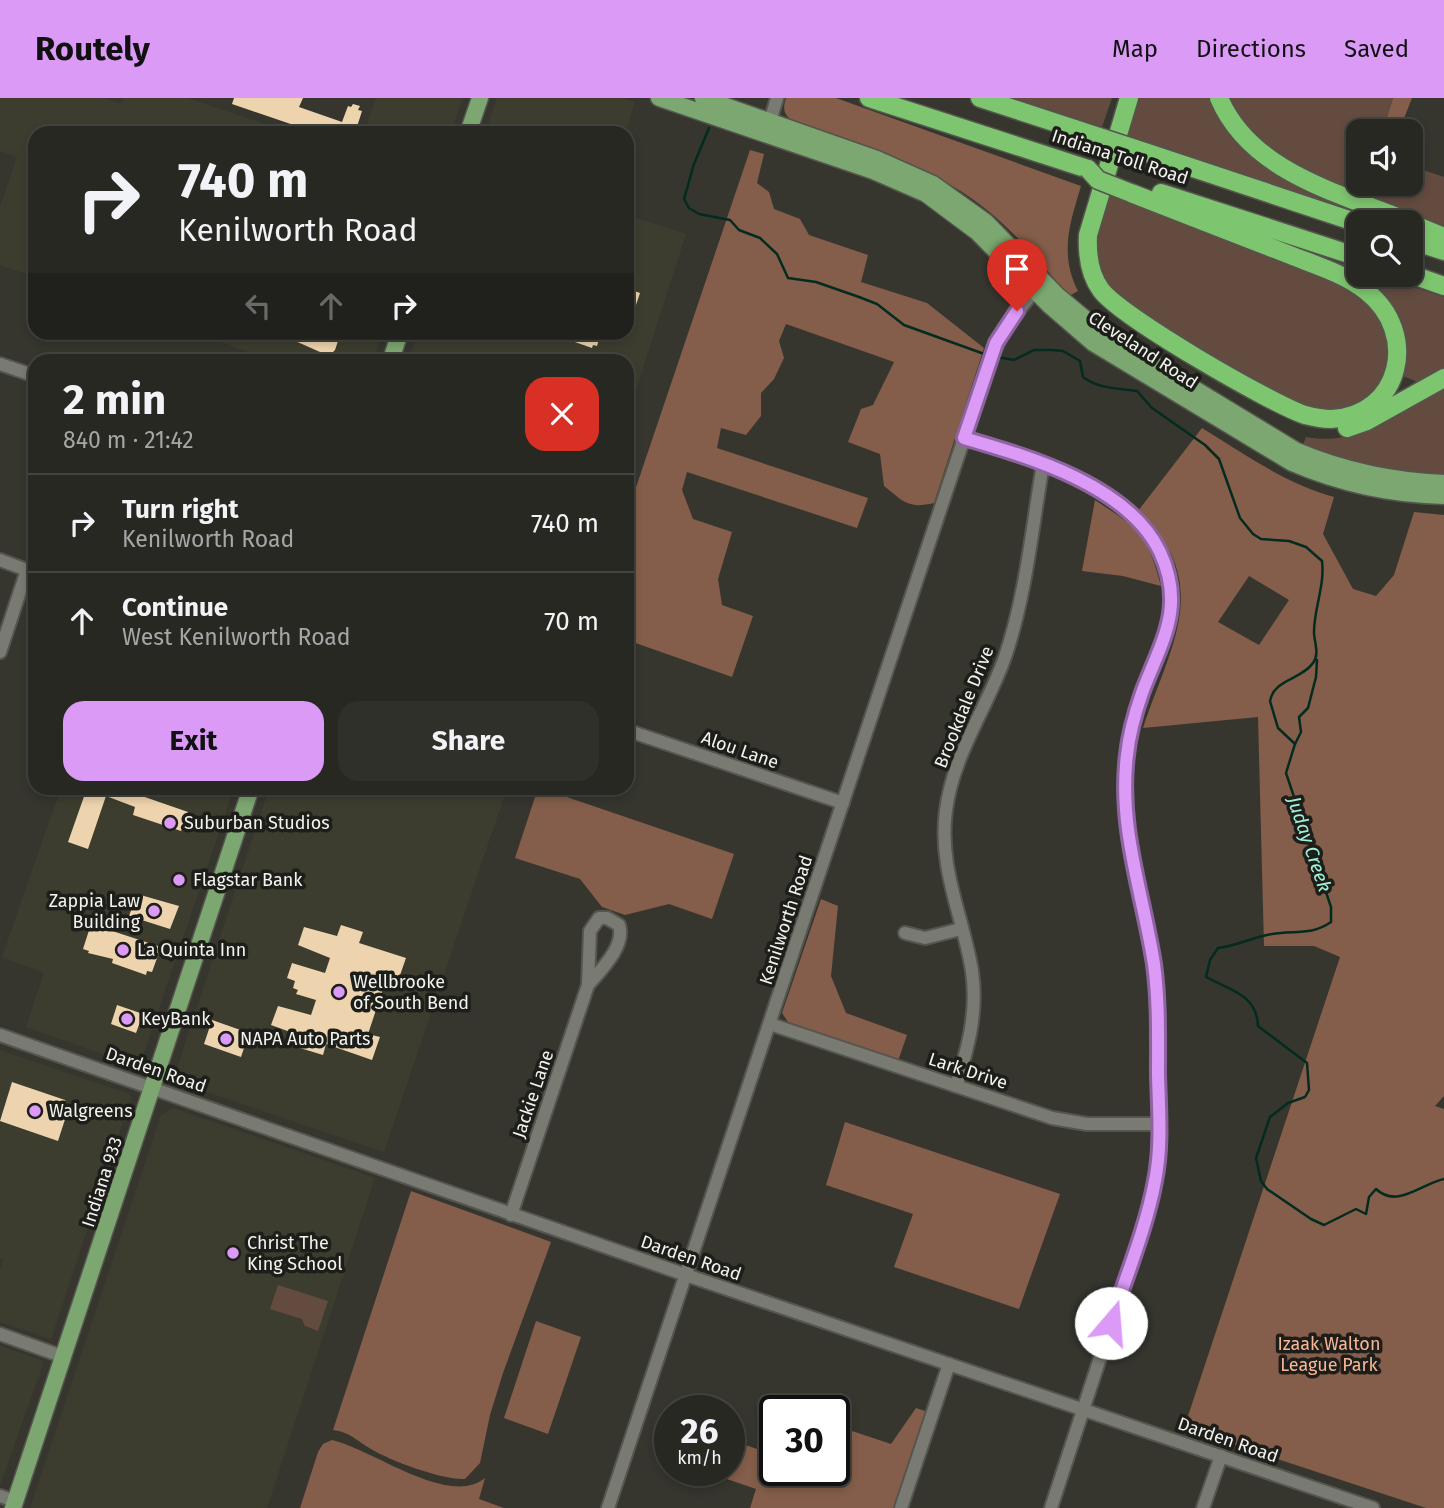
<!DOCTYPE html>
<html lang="en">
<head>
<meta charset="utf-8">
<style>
	:root { --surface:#282823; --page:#30302b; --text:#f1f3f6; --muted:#a5a6a6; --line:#444441; --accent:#da9af6 }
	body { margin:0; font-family:"Fira Sans",sans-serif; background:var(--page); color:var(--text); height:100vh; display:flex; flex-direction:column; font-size:26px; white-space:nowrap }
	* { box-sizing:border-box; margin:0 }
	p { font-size:23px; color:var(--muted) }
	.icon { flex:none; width:38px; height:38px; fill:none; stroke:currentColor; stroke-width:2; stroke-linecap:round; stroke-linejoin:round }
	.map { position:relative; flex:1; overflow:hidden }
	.sheet { position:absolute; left:28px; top:256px; width:606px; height:441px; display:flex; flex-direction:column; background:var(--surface); border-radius:21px; box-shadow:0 4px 10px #0003,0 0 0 2px var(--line) }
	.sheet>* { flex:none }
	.top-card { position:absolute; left:28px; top:28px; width:606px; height:214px; border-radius:21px; box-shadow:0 4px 10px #0003,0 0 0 2px var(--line); background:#282823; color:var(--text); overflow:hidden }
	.fabs { position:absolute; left:1346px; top:21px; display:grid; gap:14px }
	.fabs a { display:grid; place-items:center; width:77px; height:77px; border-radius:14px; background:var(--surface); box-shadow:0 4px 10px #0003,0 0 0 2px var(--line); font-size:35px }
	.speed { position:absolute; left:654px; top:1297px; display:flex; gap:14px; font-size:35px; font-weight:700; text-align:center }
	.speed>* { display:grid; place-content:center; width:91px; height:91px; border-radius:50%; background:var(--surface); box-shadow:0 4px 10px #0003,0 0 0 2px var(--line); line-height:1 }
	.speed small { font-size:18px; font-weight:400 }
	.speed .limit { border:4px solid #111; border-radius:10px; background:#fff; color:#111 }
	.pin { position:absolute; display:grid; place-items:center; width:60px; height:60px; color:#fff; margin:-72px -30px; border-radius:50% 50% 50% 0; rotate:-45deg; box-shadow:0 0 7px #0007 }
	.pin .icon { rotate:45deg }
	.me { position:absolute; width:77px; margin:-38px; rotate:18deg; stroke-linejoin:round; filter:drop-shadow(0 0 5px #0008) }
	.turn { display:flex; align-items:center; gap:24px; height:147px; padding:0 35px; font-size:32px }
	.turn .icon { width:91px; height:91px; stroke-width:2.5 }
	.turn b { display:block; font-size:49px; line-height:60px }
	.lanes { display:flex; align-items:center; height:66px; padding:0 35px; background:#0003; justify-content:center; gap:35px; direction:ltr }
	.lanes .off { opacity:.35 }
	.round { display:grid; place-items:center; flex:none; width:74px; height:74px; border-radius:21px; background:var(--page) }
	.overview { display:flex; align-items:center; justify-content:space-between; height:119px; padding:0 35px }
	h1 { font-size:42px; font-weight:700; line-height:52px }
	.action { display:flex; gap:14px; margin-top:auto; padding:14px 35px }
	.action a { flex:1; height:80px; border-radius:21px; background:var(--accent); color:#111; font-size:28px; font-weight:700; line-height:80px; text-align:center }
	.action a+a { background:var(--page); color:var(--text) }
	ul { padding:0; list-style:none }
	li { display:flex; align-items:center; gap:21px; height:98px; padding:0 35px; border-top:2px solid var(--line) }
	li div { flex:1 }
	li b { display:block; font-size:26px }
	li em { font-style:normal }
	header { display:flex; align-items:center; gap:42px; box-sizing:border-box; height:98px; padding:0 35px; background:var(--accent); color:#111 }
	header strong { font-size:33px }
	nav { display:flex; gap:38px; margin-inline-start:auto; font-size:24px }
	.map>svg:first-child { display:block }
	.built { fill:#3d3d2f }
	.green { fill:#644b3f }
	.forest { fill:#845e4a; fill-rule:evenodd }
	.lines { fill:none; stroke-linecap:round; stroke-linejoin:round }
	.stream { stroke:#042b20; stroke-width:2.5 }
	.building { fill:#eed4ae }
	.minor-casing { stroke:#55554f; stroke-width:16 }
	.major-casing { stroke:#55554f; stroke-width:19 }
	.highway-casing { stroke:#55554f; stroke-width:21 }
	.minor { stroke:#797a71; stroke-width:12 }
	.major { stroke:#7ca770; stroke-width:16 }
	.highway { stroke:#7ec56f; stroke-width:18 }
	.highway-bridge-casing { stroke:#55554f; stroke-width:21; stroke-linecap:butt }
	.highway-bridge { stroke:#7ec56f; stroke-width:18 }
	.route-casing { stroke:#8e64a0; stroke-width:18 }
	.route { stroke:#da9af6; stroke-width:12 }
	.poi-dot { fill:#da9af6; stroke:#1d1d1a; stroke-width:2.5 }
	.labels { text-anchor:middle; stroke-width:7; stroke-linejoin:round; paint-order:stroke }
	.street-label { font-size:18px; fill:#f2f3ee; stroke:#1d1d1a }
	.poi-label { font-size:18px; fill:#f2f3ee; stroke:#1d1d1a; text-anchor:start }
	.park-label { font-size:18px; fill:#f8b696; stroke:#1d1d1a }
	.water-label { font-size:19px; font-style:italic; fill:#a0f1d6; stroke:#1d1d1a }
</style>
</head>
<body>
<header>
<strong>Routely</strong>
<nav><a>Map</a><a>Directions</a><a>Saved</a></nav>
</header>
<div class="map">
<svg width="1444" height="1410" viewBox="0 0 1444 1410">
	<rect width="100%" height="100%" fill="#36362f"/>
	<!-- built -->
	<g class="built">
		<polygon points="0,0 104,0 121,6 123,0 187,0 292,35 35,35 35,179 0,167 0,109 17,59 0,53"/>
		<polygon points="376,0 463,0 450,35 364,35"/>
		<polygon points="497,0 621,0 635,4 625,35 485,35"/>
		<polygon points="627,117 686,136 627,320 626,262 409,262 418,235 626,234"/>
		<polygon points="194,235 382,235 373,262 250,262 252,255"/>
		<polygon points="61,690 234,690 139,969 26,929 44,875 2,859"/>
		<polygon points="269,690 507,690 384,1054 180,985 175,976"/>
		<polygon points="0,952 129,996 131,1000 51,1241 0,1224 0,1172 3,1162 0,1160"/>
		<polygon points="173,1010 375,1080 267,1410 30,1410 161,1017"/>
		<polygon points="0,1248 44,1263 0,1387"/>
	</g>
	<!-- green -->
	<g class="green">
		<polygon points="1012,0 1112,0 1102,29"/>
		<path d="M1139,0H1210C1244,72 1292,85 1361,112L1359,115L1126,37Z"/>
		<polygon points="1228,0 1393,0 1383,33 1358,33 1358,86 1410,86 1411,68 1444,79 1444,129 1290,66 1249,37"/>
		<polygon points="1106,96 1174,119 1356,194 1377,212 1390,237 1390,267 1378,290 1357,309 1316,315 1271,295 1133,212 1104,185 1094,149"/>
		<path d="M1317,157L1358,171V177H1377L1444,199V274L1422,286L1403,278C1421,205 1370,187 1316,160Z"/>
		<path d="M1444,290V378L1363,369L1303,347L1306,339C1359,349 1400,315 1444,290Z"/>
		<polygon points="278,1187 328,1203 318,1233 305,1228 302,1221 270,1211"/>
	</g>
	<!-- forest -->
	<g class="forest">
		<path d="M786,0H836L1081,88C1070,125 1059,156 1078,193L1069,198C1039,163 1009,126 971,100C916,62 853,44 791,22C783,15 783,10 786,0Z"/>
		<polygon points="1393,0 1412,0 1399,33 1383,33"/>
		<path d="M750,52L764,56L757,85L769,94L774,111L800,121L809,137L868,157L861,184L927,205L984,250L934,405C908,411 904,404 884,388L880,356L848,344L861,311L873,307L894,264L786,226L779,243L784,260L774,281L761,295V318L746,337L721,330L717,350L868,400L857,430L687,374L682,392L693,421L732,434L718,481L722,507L753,518L732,579L627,542V416Z"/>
		<path d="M1202,330C1244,356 1286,386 1334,399L1323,436L1353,491L1376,498L1394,477L1414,414L1444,417V998L1435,1008L1444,1011V1410H1426L1184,1330L1340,859L1314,848H1264L1258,619L1143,630C1170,548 1215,485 1138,413ZM1249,478L1289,502L1259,547L1218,524Z"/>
		<path d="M1095,402C1138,430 1148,437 1161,488L1123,478L1082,473Z"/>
		<polygon points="538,690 560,690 558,696 734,756 712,821 669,806 625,817 602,809 580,781 515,760"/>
		<polygon points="821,801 838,808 831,878 846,915 907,937 898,963 788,924 782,915"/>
		<polygon points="845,1024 1060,1096 1019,1211 894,1169 913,1116 826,1087"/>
		<path d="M411,1093L551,1144L503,1275L490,1317L480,1365L465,1381C442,1382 391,1363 371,1351C357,1343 350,1334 333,1332Z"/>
		<polygon points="536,1223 581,1239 548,1336 504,1320"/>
		<polygon points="916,1310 928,1314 896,1410 750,1410 756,1391 718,1378 720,1372 730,1372 730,1342 775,1357 775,1372 835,1372 835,1330 837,1328 891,1346"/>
		<path d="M332,1342C372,1351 449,1410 485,1380L479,1401L504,1410H300L318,1354L323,1346Z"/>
	</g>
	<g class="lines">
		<!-- stream -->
		<g class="stream">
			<polyline points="709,30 694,66 684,101 689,110 699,116 730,122 739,132 760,140 777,156 788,180 816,184 859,199 877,206 904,227 987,257"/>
			<path d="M997,259L1014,262L1034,252H1052L1063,253L1080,263L1083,279C1099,291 1117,290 1137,293L1152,310L1205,347L1219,361L1240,420L1253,436L1261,441L1289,443L1306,449L1322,463C1325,488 1314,510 1314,534C1314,544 1320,556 1313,565C1301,582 1274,581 1270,603L1278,630L1295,646L1286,675L1331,809V824C1311,838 1294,832 1272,836C1253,839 1236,848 1218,850L1210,862L1206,879C1229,892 1257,896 1258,928L1307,965L1309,992L1305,999L1288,1005L1270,1019L1256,1060L1261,1083L1267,1091L1311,1121L1324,1127L1356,1111L1366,1116L1369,1099L1376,1091C1397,1111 1421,1086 1444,1081"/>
			<polyline points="1295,646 1301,634 1299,619 1308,610 1316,579 1317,562"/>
		</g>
	</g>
	<!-- building -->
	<g class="building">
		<polygon points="234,0 303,0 299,9 342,24 348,8 351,9 353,6 360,8 358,12 362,13 355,35 317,35 232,6"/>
		<polygon points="626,190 640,195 628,231 626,231"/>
		<polygon points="275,234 341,234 335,252 329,258"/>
		<polygon points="576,234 601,234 597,248 593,247 592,250 572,243"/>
		<polygon points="87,690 142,690 139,697 188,714 181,733 133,717 135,709 106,698 88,751 68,744"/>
		<polygon points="137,796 179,808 170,831 129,818"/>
		<polygon points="91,826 161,849 152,874 147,873 146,877 112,865 113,861 88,855 89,853 83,851"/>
		<polygon points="341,827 363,834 359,845 406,860 398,883 387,879 368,936 380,939 372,962 326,946 323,957 300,950 304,939 271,927 278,908 311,917 316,902 296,896 298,892 293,890 295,883 287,880 292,865 325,875 330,860 298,847 304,829 337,838"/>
		<polygon points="117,907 143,916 136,935 111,926"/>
		<polygon points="212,922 249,935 241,959 204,946"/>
		<polygon points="12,984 65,1002 69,1009 58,1043 0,1023"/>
	</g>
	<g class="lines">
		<!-- minor casing -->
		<g class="minor-casing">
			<g id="minor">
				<polyline points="768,30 777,0"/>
				<polyline points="0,266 35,278"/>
				<path d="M964,340C1021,357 1125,388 1155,444C1187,505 1165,536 1142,594C1131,623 1126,656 1125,687C1123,748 1143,805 1153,864C1159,895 1158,927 1158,959C1159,1007 1162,1053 1152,1101L1051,1410"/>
				<polyline points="0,462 35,475"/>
				<polyline points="0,554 27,472"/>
				<polyline points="626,632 843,705"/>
				<polyline points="905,835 925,840 961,831"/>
				<polyline points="770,926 1052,1020 1087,1026 1160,1026"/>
				<polyline points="0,937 686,1177 1373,1410"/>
				<path d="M956,988C968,950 978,914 972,873C963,818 938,770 946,712C953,657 987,610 1005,559C1026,497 1032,430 1043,366"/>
				<path d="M511,1117L588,887C600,873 626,848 619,827L607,820H599L590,833L588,887"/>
				<polyline points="0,1236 64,1259"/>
				<polyline points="0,1398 15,1403"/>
				<polyline points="608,1410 989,265 1004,231 1035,192"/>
				<polyline points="901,1410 949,1266"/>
				<polyline points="1203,1410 1221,1358"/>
			</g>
		</g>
		<!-- major casing -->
		<g class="major-casing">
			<g id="major">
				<path d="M659,0L873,73L926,96L977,134L1049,207L1093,245L1292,365C1341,386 1390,397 1444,398"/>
				<path d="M703,0L877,61L933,86L986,124L1058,198L1101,234L1297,353C1345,373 1392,383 1444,385"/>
				<polyline points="468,35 480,0"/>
				<polyline points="391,262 400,234"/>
				<polyline points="13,1410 251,690"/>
			</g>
		</g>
		<!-- highway casing -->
		<g class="highway-casing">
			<g id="highway">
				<polyline points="869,0 1088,71"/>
				<polyline points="980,0 1075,31"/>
				<path d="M1129,0L1088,137C1087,157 1089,176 1101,192C1121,219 1270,305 1305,317C1313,319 1322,321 1331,321C1401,318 1420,235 1366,193C1345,176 1315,167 1290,157C1237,136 1184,116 1131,95"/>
				<path d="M1219,0C1251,75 1340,95 1410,124"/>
				<polyline points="1145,54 1358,125"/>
				<polyline points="1161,95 1358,159"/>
				<polyline points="1410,125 1444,139"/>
				<polyline points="1410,142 1444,153"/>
				<polyline points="1410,176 1444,188"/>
				<polyline points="1347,330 1367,323 1444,280"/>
			</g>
		</g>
		<!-- minor -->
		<use href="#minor" class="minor"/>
		<!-- major -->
		<use href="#major" class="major"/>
		<!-- highway -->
		<use href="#highway" class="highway"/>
		<!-- highway-bridge casing -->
		<g class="highway-bridge-casing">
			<g id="highway-bridge">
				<polyline points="1075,31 1145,54"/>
				<polyline points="1088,71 1098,82 1131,95"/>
			</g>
		</g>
		<!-- highway-bridge -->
		<use href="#highway-bridge" class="highway-bridge"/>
	</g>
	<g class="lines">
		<!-- route casing -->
		<g class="route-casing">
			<path id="route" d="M1017,213L996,245L964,340C1029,359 1128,387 1160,454C1186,510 1161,544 1142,595C1135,615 1129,637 1127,657C1118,730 1143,795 1154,866C1159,903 1158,940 1158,977C1159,1013 1162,1048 1155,1083C1146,1131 1126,1178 1111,1225"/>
		</g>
		<!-- route -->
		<use href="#route" class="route"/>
	</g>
	<!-- markers -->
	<g class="poi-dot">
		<circle cx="170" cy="725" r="7"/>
		<circle cx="179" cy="782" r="7"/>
		<circle cx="154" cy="813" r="7"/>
		<circle cx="123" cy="852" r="7"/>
		<circle cx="339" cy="894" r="7"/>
		<circle cx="127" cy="921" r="7"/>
		<circle cx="226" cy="941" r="7"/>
		<circle cx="35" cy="1013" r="7"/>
		<circle cx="233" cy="1155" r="7"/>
	</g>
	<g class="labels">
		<!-- street labels -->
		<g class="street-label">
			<text transform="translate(1120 59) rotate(18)" y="6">Indiana Toll Road</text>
			<text transform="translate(1143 252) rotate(33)" y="6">Cleveland Road</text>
			<text transform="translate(964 609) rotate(-68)" y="6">Brookdale Drive</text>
			<text transform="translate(740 652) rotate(19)" y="6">Alou Lane</text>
			<text transform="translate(786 822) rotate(-72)" y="6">Kenilworth Road</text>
			<text transform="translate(156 972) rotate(19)" y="6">Darden Road</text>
			<text transform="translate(968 973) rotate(18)" y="6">Lark Drive</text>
			<text transform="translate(533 996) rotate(-71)" y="6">Jackie Lane</text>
			<text transform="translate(102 1084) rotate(-72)" y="6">Indiana 933</text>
			<text transform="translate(691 1160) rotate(19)" y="6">Darden Road</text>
			<text transform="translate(1228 1342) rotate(19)" y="6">Darden Road</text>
		</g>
		<!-- poi labels -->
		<g class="poi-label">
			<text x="184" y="731">Suburban Studios</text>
			<text x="193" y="788">Flagstar Bank</text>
			<text x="140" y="809" text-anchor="end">Zappia Law<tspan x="140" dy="21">Building</tspan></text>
			<text x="137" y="858">La Quinta Inn</text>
			<text x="353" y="890">Wellbrooke<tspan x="353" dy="21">of South Bend</tspan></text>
			<text x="141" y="927">KeyBank</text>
			<text x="240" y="947">NAPA Auto Parts</text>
			<text x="49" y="1019">Walgreens</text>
			<text x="247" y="1151">Christ The<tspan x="247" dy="21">King School</tspan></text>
		</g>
		<!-- park labels -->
		<g class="park-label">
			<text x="1329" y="1252">Izaak Walton<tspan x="1329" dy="21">League Park</tspan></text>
		</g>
		<!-- water labels -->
		<g class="water-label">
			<text transform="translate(1310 746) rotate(71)" y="7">Juday Creek</text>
		</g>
	</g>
</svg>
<div class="fabs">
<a><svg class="icon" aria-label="sound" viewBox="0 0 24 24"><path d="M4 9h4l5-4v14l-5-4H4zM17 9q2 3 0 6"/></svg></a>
<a><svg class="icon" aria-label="search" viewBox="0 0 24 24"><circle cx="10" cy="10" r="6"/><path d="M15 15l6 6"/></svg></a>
</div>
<div class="speed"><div>26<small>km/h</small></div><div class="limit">30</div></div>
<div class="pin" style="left:1017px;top:213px;background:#d93025"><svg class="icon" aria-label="arrive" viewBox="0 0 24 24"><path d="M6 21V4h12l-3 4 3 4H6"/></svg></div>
<svg class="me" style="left:1111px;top:1225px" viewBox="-20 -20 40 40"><circle r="19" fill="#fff"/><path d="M0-13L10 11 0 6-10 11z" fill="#da9af6"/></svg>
<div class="top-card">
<div class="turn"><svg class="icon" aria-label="right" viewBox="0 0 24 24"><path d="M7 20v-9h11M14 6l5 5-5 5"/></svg><div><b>740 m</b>Kenilworth Road</div></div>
<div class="lanes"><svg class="icon off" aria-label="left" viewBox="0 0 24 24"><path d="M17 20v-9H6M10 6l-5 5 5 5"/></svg><svg class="icon off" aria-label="ahead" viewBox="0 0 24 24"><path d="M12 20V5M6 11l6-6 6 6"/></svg><svg class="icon" aria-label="right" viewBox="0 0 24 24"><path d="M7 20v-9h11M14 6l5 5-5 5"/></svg></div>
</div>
<section class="sheet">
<div class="overview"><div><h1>2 min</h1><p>840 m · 21:42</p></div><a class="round" style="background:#d93025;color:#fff"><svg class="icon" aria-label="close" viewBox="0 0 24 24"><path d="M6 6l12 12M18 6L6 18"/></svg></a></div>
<ul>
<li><svg class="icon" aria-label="right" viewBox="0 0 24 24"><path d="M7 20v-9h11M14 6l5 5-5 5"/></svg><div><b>Turn right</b><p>Kenilworth Road</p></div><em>740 m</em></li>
<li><svg class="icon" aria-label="ahead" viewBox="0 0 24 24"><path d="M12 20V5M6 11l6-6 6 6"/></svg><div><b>Continue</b><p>West Kenilworth Road</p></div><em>70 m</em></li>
</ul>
<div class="action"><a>Exit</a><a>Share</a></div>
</section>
</div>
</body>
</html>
